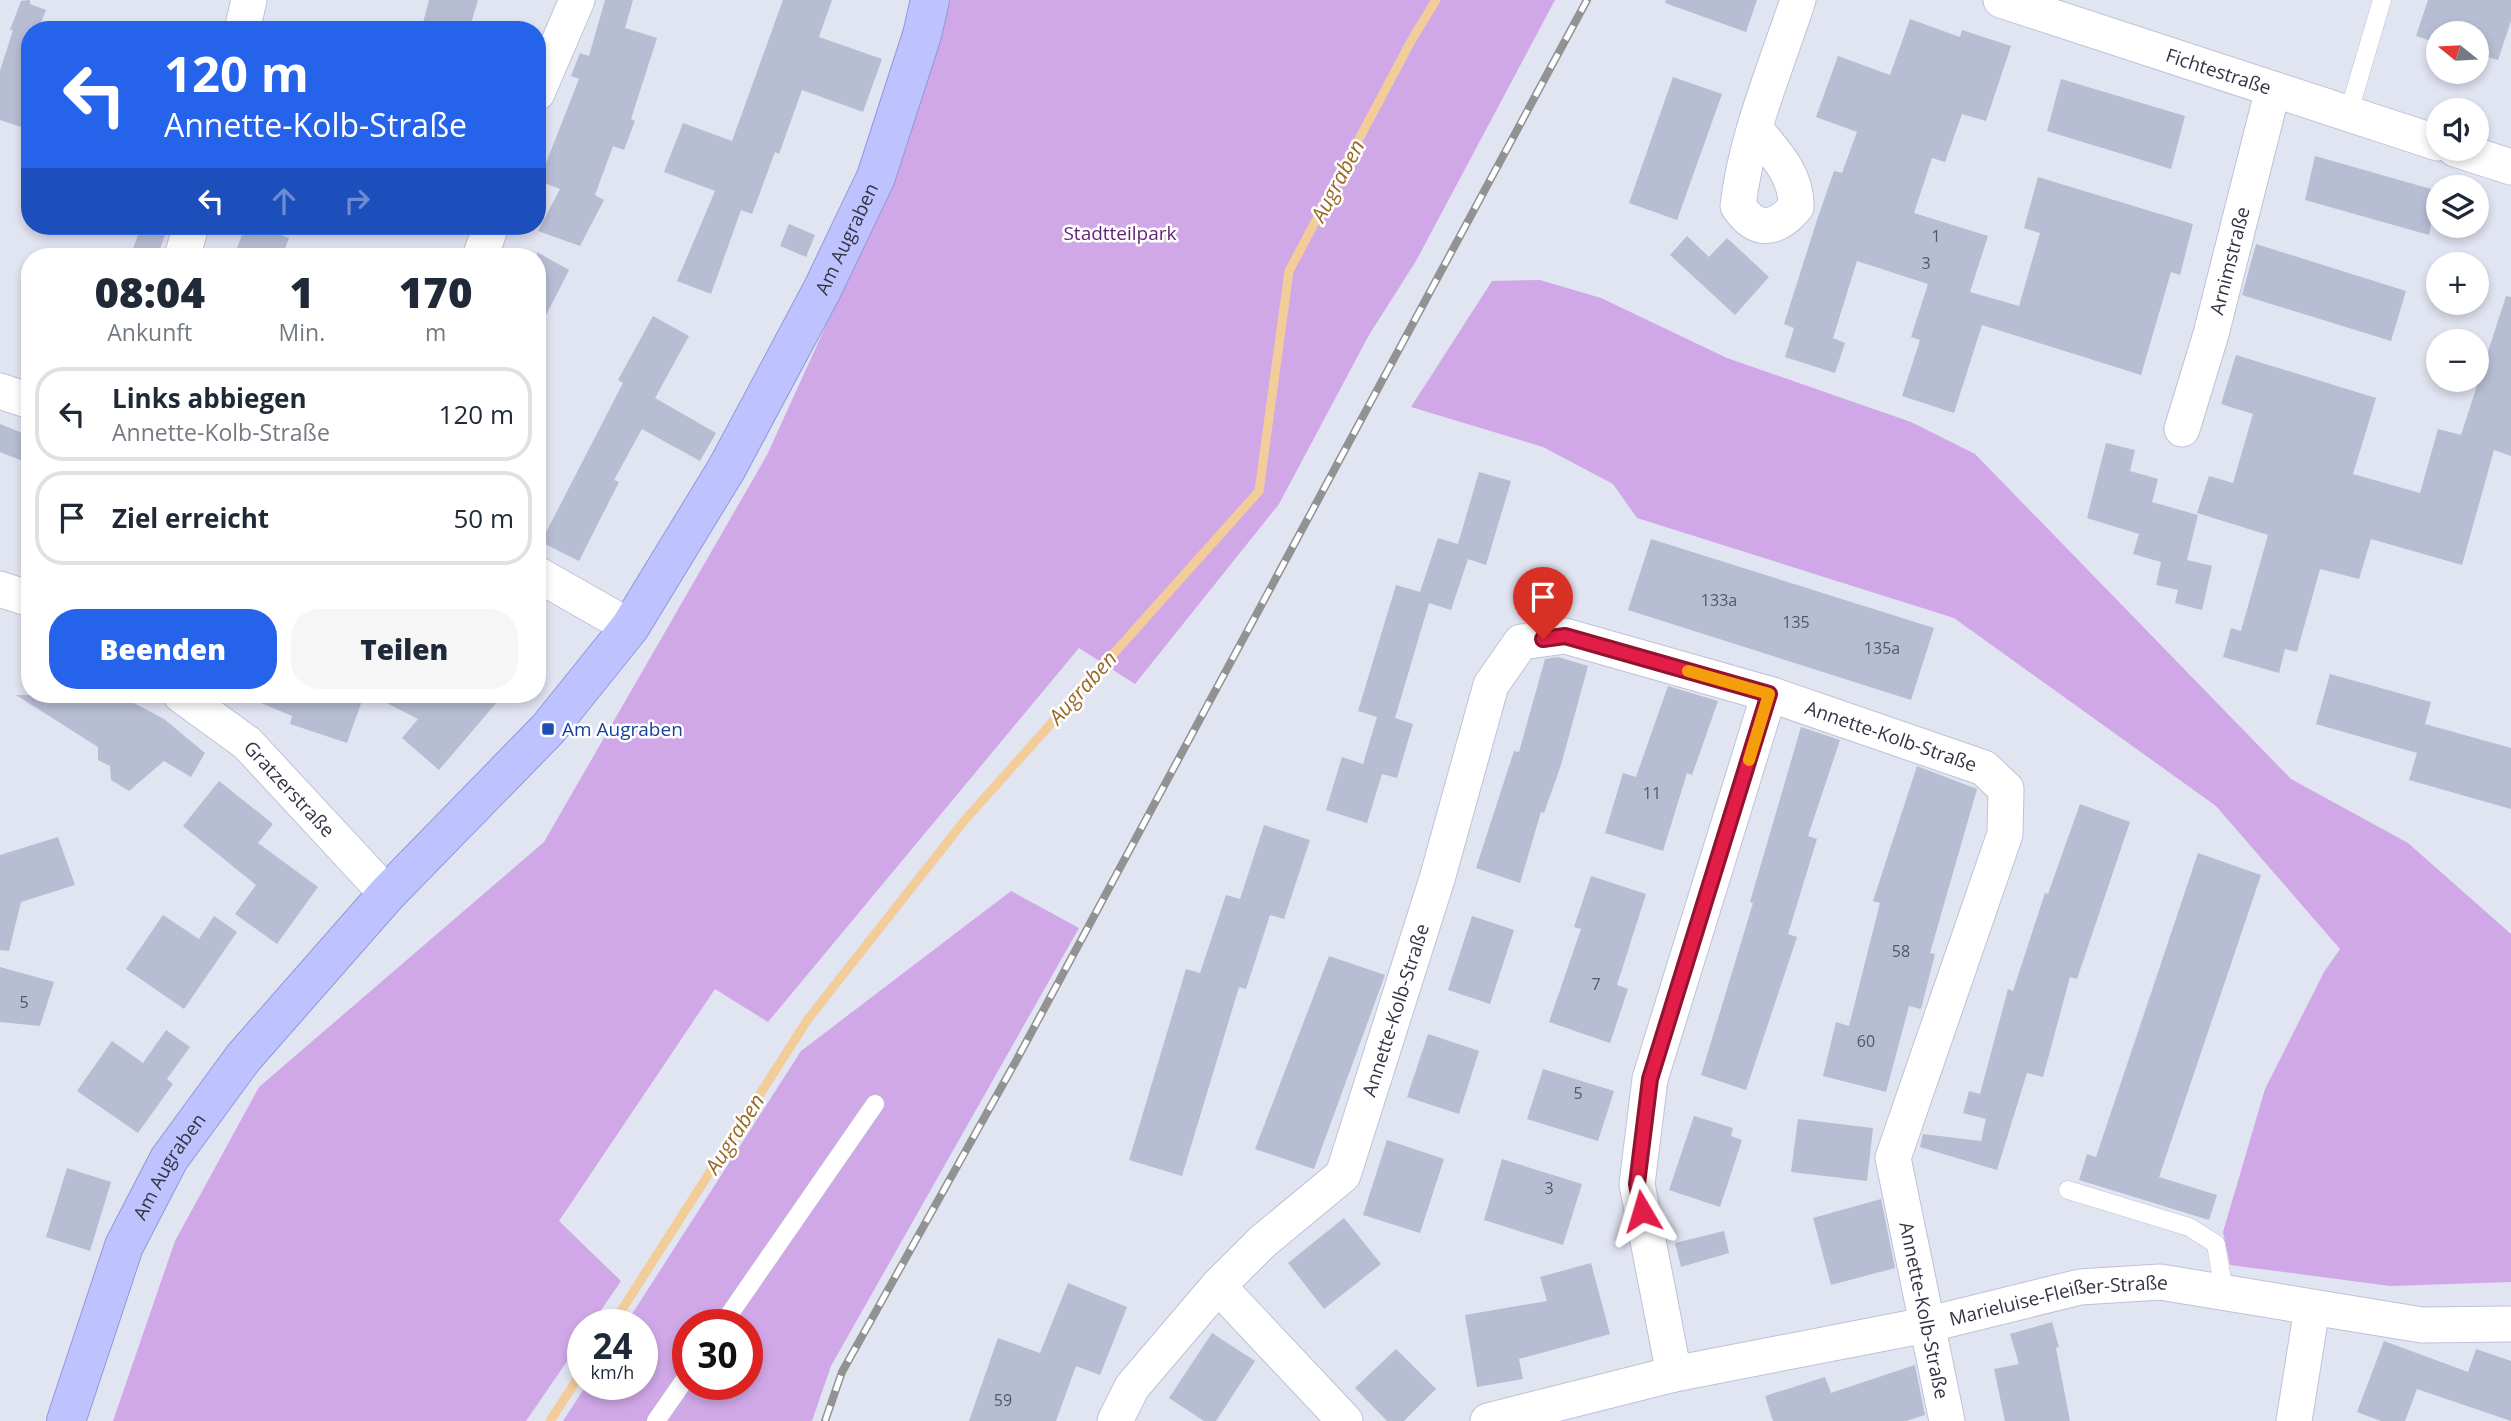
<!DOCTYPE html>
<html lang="de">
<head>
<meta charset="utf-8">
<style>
	:root { --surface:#fff; --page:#f6f6f7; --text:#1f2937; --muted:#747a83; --line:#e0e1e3; --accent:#2563eb }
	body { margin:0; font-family:"Open Sans",sans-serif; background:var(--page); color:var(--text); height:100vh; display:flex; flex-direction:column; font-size:26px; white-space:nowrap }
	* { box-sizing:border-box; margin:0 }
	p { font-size:23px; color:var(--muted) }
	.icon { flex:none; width:38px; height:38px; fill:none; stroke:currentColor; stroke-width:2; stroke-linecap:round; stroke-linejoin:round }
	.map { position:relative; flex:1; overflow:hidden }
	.side { position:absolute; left:21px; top:248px; width:525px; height:455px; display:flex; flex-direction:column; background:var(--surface); border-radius:28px; box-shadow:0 4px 10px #0003 }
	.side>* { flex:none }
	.hud { position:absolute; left:21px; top:21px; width:525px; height:214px; border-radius:28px; box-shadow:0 4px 10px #0003; background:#2563eb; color:#fff; overflow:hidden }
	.needle { width:46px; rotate:288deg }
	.buttons { position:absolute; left:2426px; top:21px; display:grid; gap:14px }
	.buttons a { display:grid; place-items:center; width:63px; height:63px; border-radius:50%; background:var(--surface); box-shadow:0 4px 10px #0003; font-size:35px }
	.speed { position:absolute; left:567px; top:1309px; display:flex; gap:14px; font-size:35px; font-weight:700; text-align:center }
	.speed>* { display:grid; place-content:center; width:91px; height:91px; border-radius:50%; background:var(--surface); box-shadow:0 4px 10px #0003; line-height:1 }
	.speed small { font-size:18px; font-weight:400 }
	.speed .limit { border:10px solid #d22; background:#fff; color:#111 }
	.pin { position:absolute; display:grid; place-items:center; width:60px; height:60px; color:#fff; margin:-72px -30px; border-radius:50% 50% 50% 0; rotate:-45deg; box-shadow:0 0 7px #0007 }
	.pin .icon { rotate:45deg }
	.me { position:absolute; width:77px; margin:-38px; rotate:353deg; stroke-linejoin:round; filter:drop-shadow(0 0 5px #0008) }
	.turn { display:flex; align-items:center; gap:24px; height:147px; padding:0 28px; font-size:32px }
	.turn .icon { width:91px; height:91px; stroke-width:2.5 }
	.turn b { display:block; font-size:49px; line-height:60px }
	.lanes { display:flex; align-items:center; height:66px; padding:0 28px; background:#0003; justify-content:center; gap:35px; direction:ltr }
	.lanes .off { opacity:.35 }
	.eta { display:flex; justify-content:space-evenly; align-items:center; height:119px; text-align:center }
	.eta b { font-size:42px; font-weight:800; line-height:49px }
	.primary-button { display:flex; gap:14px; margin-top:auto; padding:14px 28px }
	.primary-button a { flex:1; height:80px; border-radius:28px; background:var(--accent); color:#fff; font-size:28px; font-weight:800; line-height:80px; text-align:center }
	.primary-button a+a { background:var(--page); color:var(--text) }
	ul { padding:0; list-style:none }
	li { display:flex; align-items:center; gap:21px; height:94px; margin:0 14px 10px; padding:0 14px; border:4px solid var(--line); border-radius:28px }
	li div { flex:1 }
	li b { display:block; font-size:26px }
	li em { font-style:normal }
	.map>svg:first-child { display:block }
	.green { fill:#d0a8e8; fill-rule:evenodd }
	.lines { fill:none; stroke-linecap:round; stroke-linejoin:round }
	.stream { stroke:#f2cd9a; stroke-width:9 }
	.building { fill:#b7bdd3 }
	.lane-casing { stroke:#bec2d8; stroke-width:19 }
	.street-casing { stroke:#bec2d8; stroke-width:37 }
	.secondary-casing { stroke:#9198d7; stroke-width:40 }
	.lane { stroke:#fff; stroke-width:18 }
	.street { stroke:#fff; stroke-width:35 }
	.secondary { stroke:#bec3ff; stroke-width:38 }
	.rail-casing { stroke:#929292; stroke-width:8 }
	.rail { stroke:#fff; stroke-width:5; stroke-dasharray:16; stroke-linecap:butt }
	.route-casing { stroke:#92132f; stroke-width:18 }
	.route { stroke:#e11d48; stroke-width:12 }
	.slow { stroke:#f59e0b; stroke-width:12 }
	.transit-dot { fill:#1a4fb4; stroke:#fff; stroke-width:2.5 }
	.labels { text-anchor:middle; stroke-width:5; stroke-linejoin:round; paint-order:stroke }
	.number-label { font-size:16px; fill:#535867 }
	.street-label { font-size:19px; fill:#323643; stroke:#fff }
	.park-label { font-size:19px; fill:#642475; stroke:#fff }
	.transit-label { font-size:19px; fill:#164399; stroke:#fff; text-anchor:start }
	.water-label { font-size:21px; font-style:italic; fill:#996925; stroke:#fff }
</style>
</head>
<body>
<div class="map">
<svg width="2511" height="1421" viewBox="0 0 2511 1421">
	<rect width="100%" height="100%" fill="#e1e4f1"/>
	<!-- green -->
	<g class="green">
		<polygon points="944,0 1555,0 1416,261 1369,335 1279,504 1135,684 1079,648 768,1022 715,989 559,1221 621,1281 591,1325 583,1325 583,1338 526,1421 113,1421 175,1241 259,1087 544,842 767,455 907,147"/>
		<polygon points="1540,280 1601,298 1727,358 1911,422 1975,454 2291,779 2408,843 2511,934 2511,1282 2390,1286 2230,1265 2223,1232 2265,1089 2324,972 2340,949 2216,806 1954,618 1637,518 1613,484 1543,447 1411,407 1492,281"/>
		<path d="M1011,891L1079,928L831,1366L812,1421H563L587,1384H642V1325H625L801,1051ZM688,1325H747V1384H688Z"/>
	</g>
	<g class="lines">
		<!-- stream -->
		<g class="stream">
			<polyline points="612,1325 808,1019 964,821 1259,491 1289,271 1411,41 1436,0"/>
			<polyline points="550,1421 583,1370"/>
		</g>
	</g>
	<!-- building -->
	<g class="building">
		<polygon points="30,0 30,4 46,10 38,30 30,30 30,130 0,120 0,71 13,30 10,30 21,1"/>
		<polygon points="429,0 478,0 469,30 421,30"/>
		<polygon points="605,0 633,0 625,28 657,38 631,119 635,121 624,150 613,146 595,195 604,200 580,246 538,231 560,189 539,181 579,79 571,76 580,53 589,56"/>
		<polygon points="783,0 832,0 819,37 882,59 863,112 802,90 779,154 775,152 752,214 741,210 711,294 677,281 715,191 664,172 683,123 732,141"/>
		<polygon points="1666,0 1757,0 1746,32 1665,3"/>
		<polygon points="2428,0 2511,0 2511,21 2498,60 2476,54 2476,33 2438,33 2438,43 2416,36"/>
		<polygon points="1910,19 1960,37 1962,30 2011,46 1986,121 1962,114 1945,162 1932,158 1914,213 1988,236 1970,292 2019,306 2040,233 2024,228 2038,177 2193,224 2180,275 2171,272 2141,375 1982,325 1954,413 1902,396 1920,340 1911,337 1928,284 1857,261 1833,338 1845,343 1835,373 1785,357 1794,328 1784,324 1817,220 1834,171 1842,173 1857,132 1816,117 1838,56 1890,75"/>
		<polygon points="1673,77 1722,94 1677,220 1629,203"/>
		<polygon points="2061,79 2185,116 2171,169 2047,131"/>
		<polygon points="2315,156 2438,191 2429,235 2305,200"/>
		<polygon points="789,224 815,235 806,257 780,246"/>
		<polygon points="141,226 165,235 157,257 133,249"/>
		<polygon points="245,226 254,226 289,238 282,257 234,257"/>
		<polygon points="1687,236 1709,257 1727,238 1769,277 1735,315 1670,255"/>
		<polygon points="2256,244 2406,291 2391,341 2242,295"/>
		<polygon points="537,252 569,270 537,333"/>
		<polygon points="2506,296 2511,297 2511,456 2494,450 2462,565 2371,539 2359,579 2320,569 2297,652 2285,649 2279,673 2223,657 2231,628 2241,631 2268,535 2197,513 2209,476 2233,483 2253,414 2221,404 2236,355 2376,398 2353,474 2420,493 2438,429 2461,435"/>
		<polygon points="653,316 689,336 655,398 716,433 700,461 642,429 614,480 619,482 579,561 541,542 623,383 618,380"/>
		<polygon points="0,424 30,436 30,464 0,452"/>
		<polygon points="2106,443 2135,450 2130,471 2158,479 2152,502 2198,515 2187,560 2212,566 2202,610 2175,603 2178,590 2156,585 2161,562 2133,554 2139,534 2087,518"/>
		<polygon points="1479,472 1511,481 1486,565 1468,559 1451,610 1429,603 1395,718 1413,724 1397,778 1382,774 1367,823 1326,810 1342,757 1363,764 1377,717 1358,711 1396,585 1420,592 1438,538 1458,544"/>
		<polygon points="1651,539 1934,628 1911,700 1628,610"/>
		<polygon points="1558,657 1588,666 1561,765 1544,813 1541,812 1520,883 1476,868 1514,751 1519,752 1545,659"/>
		<polygon points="2330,674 2431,702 2425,724 2511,748 2511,809 2409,780 2417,753 2316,724"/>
		<polygon points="1668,686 1718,701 1692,775 1687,773 1663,851 1605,833 1623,773 1636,777"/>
		<polygon points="16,695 119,695 164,719 205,753 191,777 164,761 129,791 111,780 110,766 98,760 98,747"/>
		<polygon points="241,695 364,695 347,743 290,724 292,716"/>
		<polygon points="371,695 503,695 439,770 402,738 418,719"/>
		<polygon points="1801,727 1840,740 1808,836 1817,839 1788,934 1797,937 1746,1090 1701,1075 1753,903 1750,902"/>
		<polygon points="1917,766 1977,789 1930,953 1935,954 1921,1009 1909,1006 1886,1092 1823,1076 1836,1022 1849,1026 1880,903 1873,901"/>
		<polygon points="219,781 273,824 258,843 318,887 277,944 235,914 256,885 183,826"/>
		<polygon points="2080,804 2130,822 2077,979 2070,977 2043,1077 2027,1073 1997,1170 1920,1147 1923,1134 1981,1141 1986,1119 1963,1113 1969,1091 1980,1094 2008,989 2013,991 2045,893 2048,894"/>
		<polygon points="1264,825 1310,840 1284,919 1270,915 1246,989 1239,987 1182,1176 1129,1160 1186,969 1200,973 1226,895 1240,899"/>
		<polygon points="58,837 75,885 21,902 9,951 0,950 0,855"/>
		<polygon points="2198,853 2261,875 2159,1177 2217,1195 2209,1220 2079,1180 2087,1154 2096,1157"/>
		<polygon points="1591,876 1646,894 1617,985 1628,989 1610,1043 1549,1022 1581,929 1574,927"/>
		<polygon points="163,915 199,939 214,916 237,932 184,1009 126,969"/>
		<polygon points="1472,916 1514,930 1490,1004 1448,990"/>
		<polygon points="1329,956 1385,975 1314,1169 1255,1149"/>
		<polygon points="0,967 54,982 40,1026 0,1022"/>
		<polygon points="166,1030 190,1047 167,1079 173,1084 138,1133 77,1091 112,1041 143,1063"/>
		<polygon points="1428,1034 1479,1051 1459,1114 1407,1097"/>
		<polygon points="1543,1069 1614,1091 1598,1141 1527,1119"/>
		<polygon points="1694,1116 1733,1128 1731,1136 1742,1140 1720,1207 1669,1190"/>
		<polygon points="1798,1119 1873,1128 1867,1181 1791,1172"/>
		<polygon points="1387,1140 1444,1159 1420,1233 1363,1215"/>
		<polygon points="1502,1159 1582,1184 1563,1245 1484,1220"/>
		<polygon points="67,1168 111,1182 90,1251 46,1237"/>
		<polygon points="1881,1199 1895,1268 1831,1285 1813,1218"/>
		<polygon points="1344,1218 1381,1264 1324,1309 1288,1263"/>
		<polygon points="1724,1231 1729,1253 1681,1267 1675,1243"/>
		<polygon points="1591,1263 1610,1334 1519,1359 1523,1379 1477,1387 1465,1315 1547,1301 1540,1277"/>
		<polygon points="1068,1283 1127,1307 1100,1375 1076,1366 1056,1421 969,1421 998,1338 1040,1353"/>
		<polygon points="2052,1322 2059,1347 2056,1348 2070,1421 2005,1421 1994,1369 2019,1364 2010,1334"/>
		<polygon points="1212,1333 1255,1361 1216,1421 1204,1421 1169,1398"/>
		<polygon points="2384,1341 2468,1372 2476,1349 2511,1361 2511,1421 2417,1389 2405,1421 2381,1421 2357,1412"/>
		<polygon points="1396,1349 1436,1389 1404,1421 1387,1421 1355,1388"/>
		<polygon points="1915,1365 1925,1415 1906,1421 1773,1421 1765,1396 1825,1377 1831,1393"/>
	</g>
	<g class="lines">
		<!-- lane casing -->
		<g class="lane-casing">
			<g id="lane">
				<polyline points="2348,115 2382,0"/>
				<polyline points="2068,1190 2189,1227 2216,1244 2224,1292"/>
				<polyline points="722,1325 875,1104"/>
				<polyline points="656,1421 688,1375"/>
			</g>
		</g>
		<!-- street casing -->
		<g class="street-casing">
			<g id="street">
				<path id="s1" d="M2001,0L2438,143"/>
				<polyline points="242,30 249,0"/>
				<polyline points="537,93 577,0"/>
				<path d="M1755,129C1775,153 1797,175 1796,207C1776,230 1757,234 1738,206C1746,136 1776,67 1798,0"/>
				<polyline points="2455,149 2511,167"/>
				<polyline points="182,257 191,226"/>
				<polyline points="480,257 491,226"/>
				<polyline points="0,391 30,401"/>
				<path id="s2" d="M2182,429L2211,334L2273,89"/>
				<polyline points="537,574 630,627"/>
				<polyline points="0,589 30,599"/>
				<path id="s3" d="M181,695L247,743L387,894"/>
				<polyline points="1218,1286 1345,1421"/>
				<polyline points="1674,1374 1637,1184 1650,1079 1769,694"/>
				<path id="s4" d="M1115,1421L1132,1387L1218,1286L1262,1242L1343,1175L1437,879L1491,685L1521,642L1565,636L1769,694L1984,768L2006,789L2005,834L1893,1158L1947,1421"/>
				<path id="s5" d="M1488,1421L1674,1374L1926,1325L2080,1287L2160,1282L2422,1325L2511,1324"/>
				<polyline points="2294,1421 2312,1308"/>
			</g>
		</g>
		<!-- secondary casing -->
		<g class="secondary-casing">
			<g id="secondary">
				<path id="s6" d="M66,1421L124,1246L169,1159L243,1058L387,894L548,729L630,627L727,468L822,290L876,177L922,35L930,0"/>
			</g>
		</g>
		<!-- lane -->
		<use href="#lane" class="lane"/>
		<!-- street -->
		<use href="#street" class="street"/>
		<!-- secondary -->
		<use href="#secondary" class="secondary"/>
		<!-- rail casing -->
		<g class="rail-casing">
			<polyline id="rail" points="825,1421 842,1372 1016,1061 1587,0"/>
		</g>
		<!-- rail -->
		<use href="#rail" class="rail"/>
	</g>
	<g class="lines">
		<!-- route casing -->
		<g class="route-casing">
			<polyline id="route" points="1543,639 1565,636 1769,694 1650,1079 1637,1184 1642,1211"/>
		</g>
		<!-- route -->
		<use href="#route" class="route"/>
		<!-- slow -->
		<polyline class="slow" points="1688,671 1769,694 1749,760"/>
	</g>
	<!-- markers -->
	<rect class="transit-dot" x="541" y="722" width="14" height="14" rx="3.5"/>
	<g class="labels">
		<!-- number labels -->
		<g class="number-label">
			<text x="1936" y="242">1</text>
			<text x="1926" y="269">3</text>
			<text x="1719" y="606">133a</text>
			<text x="1796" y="628">135</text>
			<text x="1882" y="654">135a</text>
			<text x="1652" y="799">11</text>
			<text x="1901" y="957">58</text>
			<text x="1596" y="990">7</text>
			<text x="24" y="1008">5</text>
			<text x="1866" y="1047">60</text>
			<text x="1578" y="1099">5</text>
			<text x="1549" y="1194">3</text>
			<text x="1003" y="1406">59</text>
		</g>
		<!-- street labels -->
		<g class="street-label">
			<text dy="7" stroke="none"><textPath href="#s1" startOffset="229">Fichtestraße</textPath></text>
			<text dy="7" stroke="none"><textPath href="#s6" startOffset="1432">Am Augraben</textPath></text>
			<text dy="7" stroke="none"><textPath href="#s2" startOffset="175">Arnimstraße</textPath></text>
			<text dy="7" stroke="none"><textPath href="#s4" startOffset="1288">Annette-Kolb-Straße</textPath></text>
			<text dy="7" stroke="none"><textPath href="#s3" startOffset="144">Gratzerstraße</textPath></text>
			<text dy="7" stroke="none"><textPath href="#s4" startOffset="511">Annette-Kolb-Straße</textPath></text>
			<text dy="7" stroke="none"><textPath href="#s6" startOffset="276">Am Augraben</textPath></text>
			<text dy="7" stroke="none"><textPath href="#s5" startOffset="584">Marieluise-Fleißer-Straße</textPath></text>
			<text dy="7" stroke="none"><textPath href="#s4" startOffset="1960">Annette-Kolb-Straße</textPath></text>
		</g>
		<!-- park labels -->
		<g class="park-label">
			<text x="1120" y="240">Stadtteilpark</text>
		</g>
		<!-- transit labels -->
		<g class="transit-label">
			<text x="562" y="736">Am Augraben</text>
		</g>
		<!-- water labels -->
		<g class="water-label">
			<text transform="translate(1338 181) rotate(-62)" y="7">Augraben</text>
			<text transform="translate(1083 688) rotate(-48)" y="7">Augraben</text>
			<text transform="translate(735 1134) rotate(-57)" y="7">Augraben</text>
		</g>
	</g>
</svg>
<div class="buttons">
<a><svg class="needle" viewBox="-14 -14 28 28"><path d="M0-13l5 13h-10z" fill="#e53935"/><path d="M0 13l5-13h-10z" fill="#747a83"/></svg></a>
<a><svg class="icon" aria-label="sound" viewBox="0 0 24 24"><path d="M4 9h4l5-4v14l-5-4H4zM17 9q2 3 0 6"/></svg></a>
<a><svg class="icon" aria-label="layers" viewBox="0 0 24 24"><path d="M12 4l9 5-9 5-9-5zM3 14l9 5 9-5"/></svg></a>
<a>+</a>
<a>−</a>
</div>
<div class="speed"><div>24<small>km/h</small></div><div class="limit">30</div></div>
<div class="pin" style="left:1543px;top:639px;background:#d93025"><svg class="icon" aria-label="arrive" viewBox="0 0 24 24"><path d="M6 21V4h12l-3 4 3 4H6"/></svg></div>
<svg class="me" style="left:1642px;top:1211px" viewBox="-20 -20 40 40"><path d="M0-17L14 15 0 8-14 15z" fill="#e11d48" stroke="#fff" stroke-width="4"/></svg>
<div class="hud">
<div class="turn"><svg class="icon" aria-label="left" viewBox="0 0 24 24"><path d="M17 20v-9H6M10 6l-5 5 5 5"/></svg><div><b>120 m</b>Annette-Kolb-Straße</div></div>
<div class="lanes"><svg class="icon" aria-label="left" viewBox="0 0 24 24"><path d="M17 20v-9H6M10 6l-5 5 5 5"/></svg><svg class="icon off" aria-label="ahead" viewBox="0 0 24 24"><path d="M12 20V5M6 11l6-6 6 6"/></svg><svg class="icon off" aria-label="right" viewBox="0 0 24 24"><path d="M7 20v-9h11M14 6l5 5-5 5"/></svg></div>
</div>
<section class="side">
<div class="eta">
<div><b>08:04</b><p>Ankunft</p></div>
<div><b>1</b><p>Min.</p></div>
<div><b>170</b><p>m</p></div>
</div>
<ul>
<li><svg class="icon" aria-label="left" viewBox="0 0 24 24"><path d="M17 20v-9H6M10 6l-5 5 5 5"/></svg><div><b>Links abbiegen</b><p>Annette-Kolb-Straße</p></div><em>120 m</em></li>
<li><svg class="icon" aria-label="arrive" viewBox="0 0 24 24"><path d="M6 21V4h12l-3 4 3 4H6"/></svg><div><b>Ziel erreicht</b></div><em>50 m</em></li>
</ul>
<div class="primary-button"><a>Beenden</a><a>Teilen</a></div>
</section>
</div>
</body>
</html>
